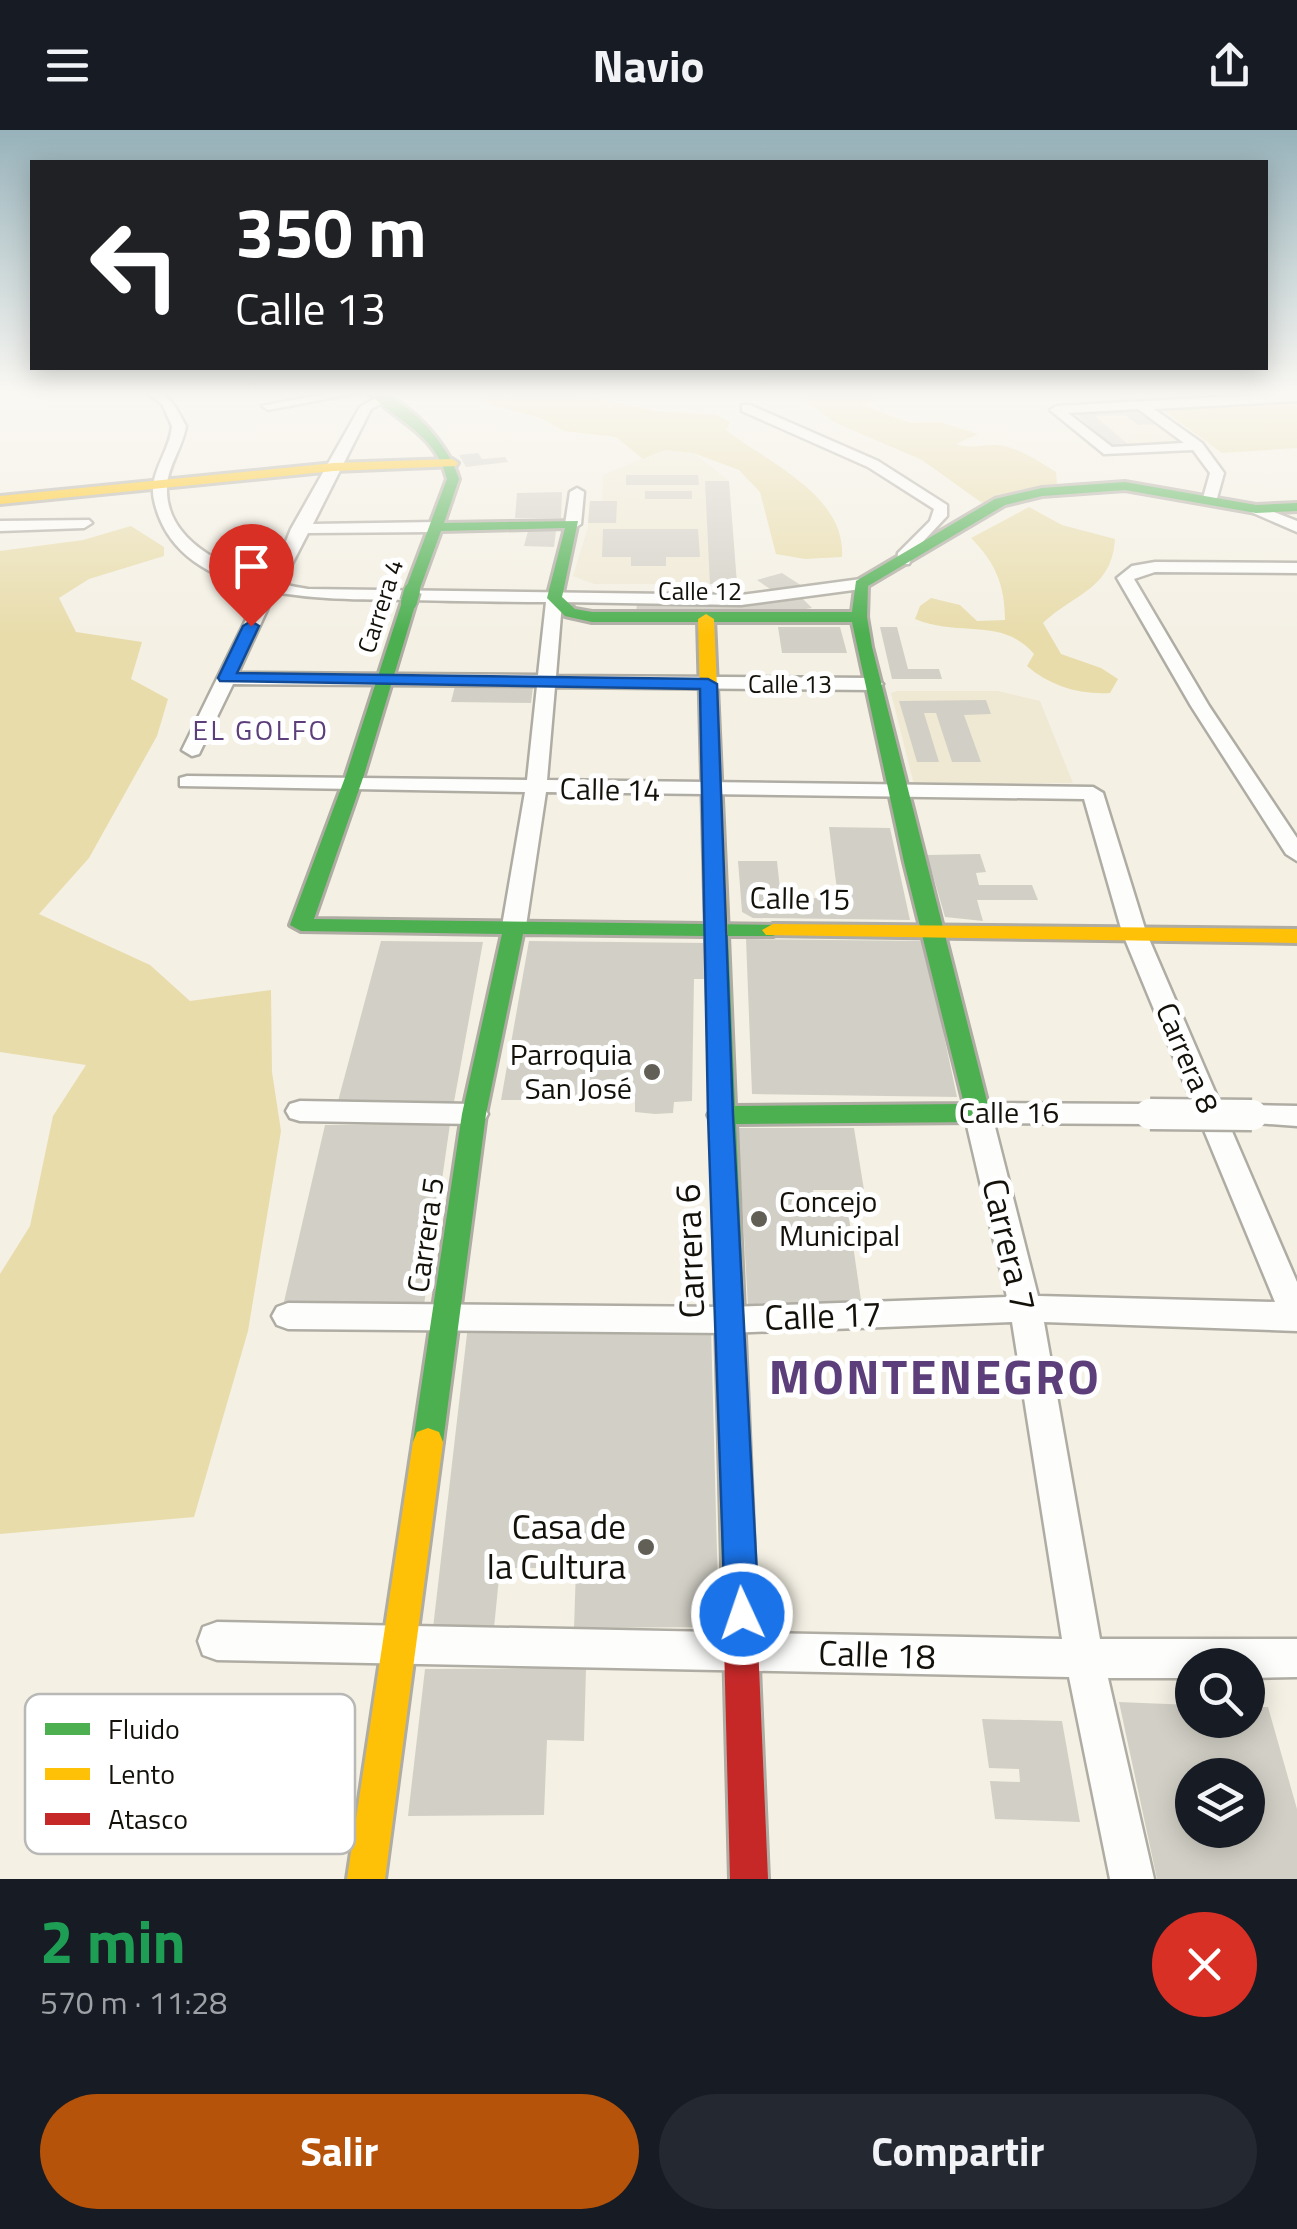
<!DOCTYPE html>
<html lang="es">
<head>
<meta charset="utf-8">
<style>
	:root { --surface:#171b24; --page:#242831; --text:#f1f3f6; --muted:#9ea1a6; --accent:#b45309 }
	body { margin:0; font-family:"Titillium Web",sans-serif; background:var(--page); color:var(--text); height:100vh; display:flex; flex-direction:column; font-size:38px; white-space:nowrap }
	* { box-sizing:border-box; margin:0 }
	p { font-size:32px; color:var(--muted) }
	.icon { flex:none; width:55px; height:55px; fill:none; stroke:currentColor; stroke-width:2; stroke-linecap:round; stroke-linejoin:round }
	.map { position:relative; height:1749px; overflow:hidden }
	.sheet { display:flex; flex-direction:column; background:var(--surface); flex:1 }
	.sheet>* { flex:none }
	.guide { position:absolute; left:30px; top:30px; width:1238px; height:210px; border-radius:0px; box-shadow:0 5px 25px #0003; background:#202124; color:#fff; overflow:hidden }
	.controls { position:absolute; left:1175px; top:1518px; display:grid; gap:20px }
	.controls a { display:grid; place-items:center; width:90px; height:90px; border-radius:50%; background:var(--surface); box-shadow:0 5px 25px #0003; font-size:50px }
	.pin { position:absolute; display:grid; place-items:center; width:85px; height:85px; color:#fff; margin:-102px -42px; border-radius:50% 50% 50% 0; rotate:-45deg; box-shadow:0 0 10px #0007 }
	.pin .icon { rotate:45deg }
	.me { position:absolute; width:110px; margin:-55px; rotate:357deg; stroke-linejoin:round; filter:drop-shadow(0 0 8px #0008) }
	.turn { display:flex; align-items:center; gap:35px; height:210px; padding:0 40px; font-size:45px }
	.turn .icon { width:130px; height:130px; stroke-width:2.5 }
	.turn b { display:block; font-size:70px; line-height:85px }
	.round { display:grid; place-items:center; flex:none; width:105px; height:105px; border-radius:52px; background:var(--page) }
	.summary { display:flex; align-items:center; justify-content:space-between; height:170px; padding:0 40px }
	h1 { font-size:60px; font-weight:700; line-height:75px; color:#1e9e55 }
	.action { display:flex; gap:20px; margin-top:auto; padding:20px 40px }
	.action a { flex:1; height:115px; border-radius:60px; background:var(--accent); color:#fff; font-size:40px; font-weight:700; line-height:115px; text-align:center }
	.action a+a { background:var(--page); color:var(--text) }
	header { display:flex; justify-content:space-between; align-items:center; height:130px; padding:0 40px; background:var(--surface); font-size:45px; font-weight:700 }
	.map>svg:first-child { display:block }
	.built { fill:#efe9d4 }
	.green { fill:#e8dcab }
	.building { fill:#d2d0c6; fill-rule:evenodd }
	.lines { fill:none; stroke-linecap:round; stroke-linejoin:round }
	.street-casing { stroke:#afaca3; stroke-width:5 }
	.fast-casing { stroke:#afaca3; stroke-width:6 }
	.slow-casing { stroke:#afaca3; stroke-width:6 }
	.jam-casing { stroke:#afaca3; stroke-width:6 }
	.street { fill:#fdfdfb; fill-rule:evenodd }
	.fast { fill:#4caf50; fill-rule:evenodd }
	.slow { fill:#ffc107; fill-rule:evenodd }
	.jam { fill:#c62828; fill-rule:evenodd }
	.street-bridge-casing { stroke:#afaca3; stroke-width:35; stroke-linecap:butt }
	.fast-bridge-casing { stroke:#afaca3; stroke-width:20; stroke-linecap:butt }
	.street-bridge { stroke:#fdfdfb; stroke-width:30 }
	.fast-bridge { stroke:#4caf50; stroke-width:16 }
	.route { fill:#1a73e8; stroke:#114b97; stroke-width:2.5 }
	.poi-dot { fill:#625f56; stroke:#fff; stroke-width:4 }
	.labels { text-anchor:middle; stroke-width:10; stroke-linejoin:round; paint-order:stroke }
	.far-street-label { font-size:25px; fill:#13110a; stroke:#fff }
	.far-neighbourhood-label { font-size:28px; letter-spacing:2.5px; fill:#5c3f7a; stroke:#fff }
	.street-label { font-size:30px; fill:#13110a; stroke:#fff }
	.poi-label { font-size:30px; fill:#13110a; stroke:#fff; text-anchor:end }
	.near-street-label { font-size:35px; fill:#13110a; stroke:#fff }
	.near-poi-label { font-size:35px; fill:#13110a; stroke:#fff; text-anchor:end }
	.near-district-label { font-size:48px; font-weight:bold; letter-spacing:2.5px; fill:#5c3f7a; stroke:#fff }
	.key { fill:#fff; stroke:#b8b8b6; stroke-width:2.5 }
	.key-label { font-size:28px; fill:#13110a }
</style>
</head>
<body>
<header><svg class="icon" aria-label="menu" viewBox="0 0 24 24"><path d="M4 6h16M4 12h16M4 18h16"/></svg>Navio<svg class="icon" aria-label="share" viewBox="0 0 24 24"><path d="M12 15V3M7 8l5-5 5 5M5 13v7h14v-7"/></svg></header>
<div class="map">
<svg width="1297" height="1749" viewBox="0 0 1297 1749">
	<rect width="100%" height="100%" fill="#f4f0e4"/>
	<!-- built -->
	<g class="built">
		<polygon points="1074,282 1147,285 1186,312 1112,317"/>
		<polygon points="665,320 693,323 729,351 737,454 594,454 573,446 588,397 590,371 602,371 603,345"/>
		<polygon points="897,561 998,561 1040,571 1073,653 914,655 891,563"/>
	</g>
	<!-- green -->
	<g class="green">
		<path d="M470,261H561L656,281L717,285L730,292L726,300C768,333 846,365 842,427L805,429L776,424L760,362L739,340L693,323L665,320L643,329L616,307L565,301L543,289L493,275Z"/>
		<path d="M793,261H892L897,263L863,275L910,293L940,292L978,304L956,314C972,319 980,315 996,315C1016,316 1039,331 1056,342L1057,355L1020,360L982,373L922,330L834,292Z"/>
		<polygon points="1297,271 1297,318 1222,323 1162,279"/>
		<path d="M1029,377L1062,395L1115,409C1112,459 1075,463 1043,493L1061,524L1101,538L1118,549L1110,563C1080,565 1050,556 1027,536L1034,524C1001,486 961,508 915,489L920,476L931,468L960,475L977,491L1005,490C1005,455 995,432 971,408Z"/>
		<polygon points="131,396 164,417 164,426 89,449 59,468 76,502 142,512 131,549 168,569 157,606 89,728 39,784 150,835 190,871 271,860 272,942 281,1001 248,1201 194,1387 0,1404 0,1144 30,1096 53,986 86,935 0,922 0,421 83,410"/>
	</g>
	<!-- building -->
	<g class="building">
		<polygon points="1136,279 1160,294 1138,295 1125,285 1095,286 1130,316 1112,317 1074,282"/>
		<polygon points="478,323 482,329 505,327 508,332 466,337 459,325"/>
		<polygon points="626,345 698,345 699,355 626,355"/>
		<polygon points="705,351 729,351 737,454 710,454"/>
		<rect x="645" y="361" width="47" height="8"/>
		<polygon points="562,362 561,388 515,388 517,363"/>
		<polygon points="590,371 617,371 616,393 588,393"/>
		<polygon points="603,399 698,399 700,427 666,427 666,436 631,436 631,427 602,427"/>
		<polygon points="528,401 556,401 554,417 524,416"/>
		<polygon points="782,443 802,456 776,463 757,450"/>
		<polygon points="801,467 812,478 768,485 636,484 637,472 767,472"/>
		<polygon points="778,497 840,497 847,523 782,523"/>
		<polygon points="880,497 897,497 908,539 939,539 942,549 892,549"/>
		<polygon points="455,556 533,557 531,573 451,572"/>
		<polygon points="986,570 991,584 964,585 981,632 952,632 936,583 924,583 939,632 917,632 899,571"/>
		<polygon points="829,697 890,698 910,790 753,788 742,782 738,731 777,731 781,768 838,768"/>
		<polygon points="980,724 986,742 976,743 979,755 1032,755 1038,770 977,770 983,791 945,787 927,725"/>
		<polygon points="746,809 924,811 957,967 752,964"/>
		<polygon points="381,811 483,812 454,972 338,971"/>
		<polygon points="529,811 707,813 707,849 694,849 692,971 674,972 673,983 655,984 635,982 635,970 501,970"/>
		<polygon points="450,994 424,1175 283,1176 325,995"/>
		<polygon points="738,998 854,998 864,1060 813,1060 815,1074 847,1074 862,1177 748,1177"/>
		<polygon points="468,1195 711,1196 719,1497 574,1498 576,1438 500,1438 494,1498 433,1498"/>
		<polygon points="586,1538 584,1611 547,1610 544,1685 408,1686 425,1539"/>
		<path d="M1119,1572L1192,1575V1590H1248V1577H1268L1297,1679V1749H1157ZM1192,1645H1248V1700H1192Z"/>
		<polygon points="982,1589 1062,1591 1080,1692 995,1689 990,1651 1020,1652 1019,1639 989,1638"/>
	</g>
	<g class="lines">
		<!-- street casing -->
		<g class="street-casing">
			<g id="street">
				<path d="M145,261C169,260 175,276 186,296C183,317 168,335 167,356C163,423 258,451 308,459L741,465L861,449L869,454L861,459L741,475L562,472L556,546L874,548L883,554L874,560L555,557L547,650L1093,657L1103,663L1146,802L1297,1152V1201L1044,1192L1100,1509H1297V1547L1248,1548V1535H1192V1548H1108L1154,1749H1110L1069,1547L217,1530L203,1525L198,1511L203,1497L217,1492L1062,1509L1012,1192L728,1203L288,1199L277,1195L272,1186L277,1177L288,1173L728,1177L1007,1167L964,983L968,976L978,973L1150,974L1160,977L1164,984L1160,991L1150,994L994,993L1038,1166L1275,1172L1122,802L1084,669L546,662L526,796L514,803L502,796L525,662L180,656V648L187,646L527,650L537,556L233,554L199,624L192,626L182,620L258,465L272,469L238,543L538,545L546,472C499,472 453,471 407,470C326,469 176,474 154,370C148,343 170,322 172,296L162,274Z"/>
				<polygon points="340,261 366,261 268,280 262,276"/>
				<path d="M1297,263V271L1154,279L1202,313L1224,343L1217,368L1210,372L1203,368L1210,343L1193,320L1104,324L1050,280L1056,276ZM1138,279L1184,313L1112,317L1068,283Z"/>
				<polygon points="378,267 388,270 371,279 313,394 436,392 444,397 436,402 308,403 292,434 280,434 278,431 291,399 360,277"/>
				<polygon points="742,275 750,275 878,331 947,375 947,386 916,419 909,434 897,434 898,423 930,391 934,379 868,337 742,281"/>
				<polygon points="577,358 584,362 581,394 573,399 565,394 570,362"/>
				<polygon points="1256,375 1297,391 1297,402 1251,382 1249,379"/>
				<polygon points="89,390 92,393 84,398 0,401 0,391"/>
				<polygon points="1155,432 1297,433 1297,443 1155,442 1134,449 1209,576 1297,708 1297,731 1286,724 1191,576 1117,448 1132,436"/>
				<polygon points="300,971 474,974 484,977 488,984 484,991 474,994 300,991 290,988 286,981 290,974"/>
				<polygon points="1252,975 1297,976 1297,996 1242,992 1238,985 1242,978"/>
			</g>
		</g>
		<!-- fast casing -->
		<g class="fast-casing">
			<path id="fast" d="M367,261C403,261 450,316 459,349L444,393L578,391L562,467L575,479L592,482H852L856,451L995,369L1042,358L1125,352L1256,375L1297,373V381L1256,383L1125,360L1042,366L1005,375L868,456L867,487L872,517L990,983L987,989L978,992L736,994L758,1514L753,1526L741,1531L729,1526L724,1514L711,991L708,985L711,980L706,806L523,804L486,984L443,1312L439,1322L428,1326L417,1322L413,1312L462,984L502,804L301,801L290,795L346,645L402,472L414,469L416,472L364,645L314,789L780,795L784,800L773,806H728L735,976L964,974L904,732L852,492H592L565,486L547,468L565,398L441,401L419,461L407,464L405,461L447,349C435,302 396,292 367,261Z"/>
		</g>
		<!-- slow casing -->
		<g class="slow-casing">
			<g id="slow">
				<polygon points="452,329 458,333 456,336 334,341 0,374 0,366 334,333"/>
				<polygon points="706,484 714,489 728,805 717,812 706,805 698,489"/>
				<polygon points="773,794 1297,799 1297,813 766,805 762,800"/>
				<polygon points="428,1298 439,1302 443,1312 385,1749 347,1749 413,1312 417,1302"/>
			</g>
		</g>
		<!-- jam casing -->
		<g class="jam-casing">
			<polygon id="jam" points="741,1497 753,1502 758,1514 768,1749 730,1749 724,1514 729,1502"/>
		</g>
		<!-- street -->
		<use href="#street" class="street"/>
		<!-- fast -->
		<use href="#fast" class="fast"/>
		<!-- slow -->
		<use href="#slow" class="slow"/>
		<!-- jam -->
		<use href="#jam" class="jam"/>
		<!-- street-bridge casing -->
		<g class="street-bridge-casing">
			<polyline id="street-bridge" points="1150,984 1252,985"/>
		</g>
		<!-- fast-bridge casing -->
		<g class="fast-bridge-casing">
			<polyline id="fast-bridge" points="409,472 412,461"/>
		</g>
		<!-- street-bridge -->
		<use href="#street-bridge" class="street-bridge"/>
		<!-- fast-bridge -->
		<use href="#fast-bridge" class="fast-bridge"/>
	</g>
	<!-- sky -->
	<linearGradient id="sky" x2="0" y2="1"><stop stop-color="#97b2ba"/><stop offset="0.52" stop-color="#faf8f3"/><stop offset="1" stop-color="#faf8f3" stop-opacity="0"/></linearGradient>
	<rect width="1297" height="505" fill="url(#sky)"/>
	<!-- route -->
	<polygon class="route" points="251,491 259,496 237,543 708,549 717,554 733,985 759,1484 754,1496 742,1501 730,1496 725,1484 708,985 700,559 220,551 218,548 243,496"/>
	<!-- markers -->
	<g class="poi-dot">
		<circle cx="652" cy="942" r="10"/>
		<circle cx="759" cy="1089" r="10"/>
		<circle cx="646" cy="1417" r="10"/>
	</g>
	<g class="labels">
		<!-- far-street labels -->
		<g class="far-street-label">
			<text x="700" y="470">Calle 12</text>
			<text transform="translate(380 476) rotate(-72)" y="9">Carrera 4</text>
			<text x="790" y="563">Calle 13</text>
		</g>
		<!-- far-neighbourhood labels -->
		<g class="far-neighbourhood-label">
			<text x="261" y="610">EL GOLFO</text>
		</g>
		<!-- street labels -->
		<g class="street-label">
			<text transform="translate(610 660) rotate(1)" y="10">Calle 14</text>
			<text transform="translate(800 769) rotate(1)" y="10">Calle 15</text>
			<text transform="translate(1187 928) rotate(67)" y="10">Carrera 8</text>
			<text x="1009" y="993">Calle 16</text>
			<text transform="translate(426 1105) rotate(-82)" y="10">Carrera 5</text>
		</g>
		<!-- poi labels -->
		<g class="poi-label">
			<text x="632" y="935">Parroquia<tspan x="632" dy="34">San José</tspan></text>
			<text x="779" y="1082" text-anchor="start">Concejo<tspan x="779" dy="34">Municipal</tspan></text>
		</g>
		<!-- near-street labels -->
		<g class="near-street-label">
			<text transform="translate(1009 1115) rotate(77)" y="12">Carrera 7</text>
			<text transform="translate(690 1121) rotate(-92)" y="12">Carrera 6</text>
			<text transform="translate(823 1186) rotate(-2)" y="12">Calle 17</text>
			<text transform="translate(877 1525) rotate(2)" y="12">Calle 18</text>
		</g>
		<!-- near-poi labels -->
		<g class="near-poi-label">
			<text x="626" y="1409">Casa de<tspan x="626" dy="40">la Cultura</tspan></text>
		</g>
		<!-- near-district labels -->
		<g class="near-district-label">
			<text x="935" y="1264">MONTENEGRO</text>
		</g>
	</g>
	<!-- legend -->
	<rect x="25" y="1564" width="330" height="160" rx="15" class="key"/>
	<rect x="45" y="1593" width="45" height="12" fill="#4caf50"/>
	<rect x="45" y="1638" width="45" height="12" fill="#ffc107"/>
	<rect x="45" y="1683" width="45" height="12" fill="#c62828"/>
	<g class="key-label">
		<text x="108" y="1609">Fluido</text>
		<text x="108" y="1654">Lento</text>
		<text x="108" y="1699">Atasco</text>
	</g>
</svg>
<div class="controls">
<a><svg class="icon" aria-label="search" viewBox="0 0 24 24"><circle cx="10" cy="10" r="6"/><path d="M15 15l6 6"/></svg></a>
<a><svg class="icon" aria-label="layers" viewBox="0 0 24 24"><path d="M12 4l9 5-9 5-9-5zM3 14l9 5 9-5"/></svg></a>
</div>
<div class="pin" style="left:251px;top:496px;background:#d93025"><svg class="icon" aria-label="arrive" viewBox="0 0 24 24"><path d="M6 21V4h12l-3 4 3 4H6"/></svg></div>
<svg class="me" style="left:742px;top:1484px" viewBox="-20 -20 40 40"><circle r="17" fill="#1a73e8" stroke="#fff" stroke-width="3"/><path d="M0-11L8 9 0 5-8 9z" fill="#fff"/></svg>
<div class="guide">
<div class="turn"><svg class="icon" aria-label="left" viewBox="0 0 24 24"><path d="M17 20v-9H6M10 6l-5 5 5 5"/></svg><div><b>350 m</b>Calle 13</div></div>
</div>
</div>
<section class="sheet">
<div class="summary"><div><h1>2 min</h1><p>570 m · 11:28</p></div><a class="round" style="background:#d93025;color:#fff"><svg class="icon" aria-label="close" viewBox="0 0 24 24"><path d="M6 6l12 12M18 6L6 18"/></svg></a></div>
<div class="action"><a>Salir</a><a>Compartir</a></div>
</section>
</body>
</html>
